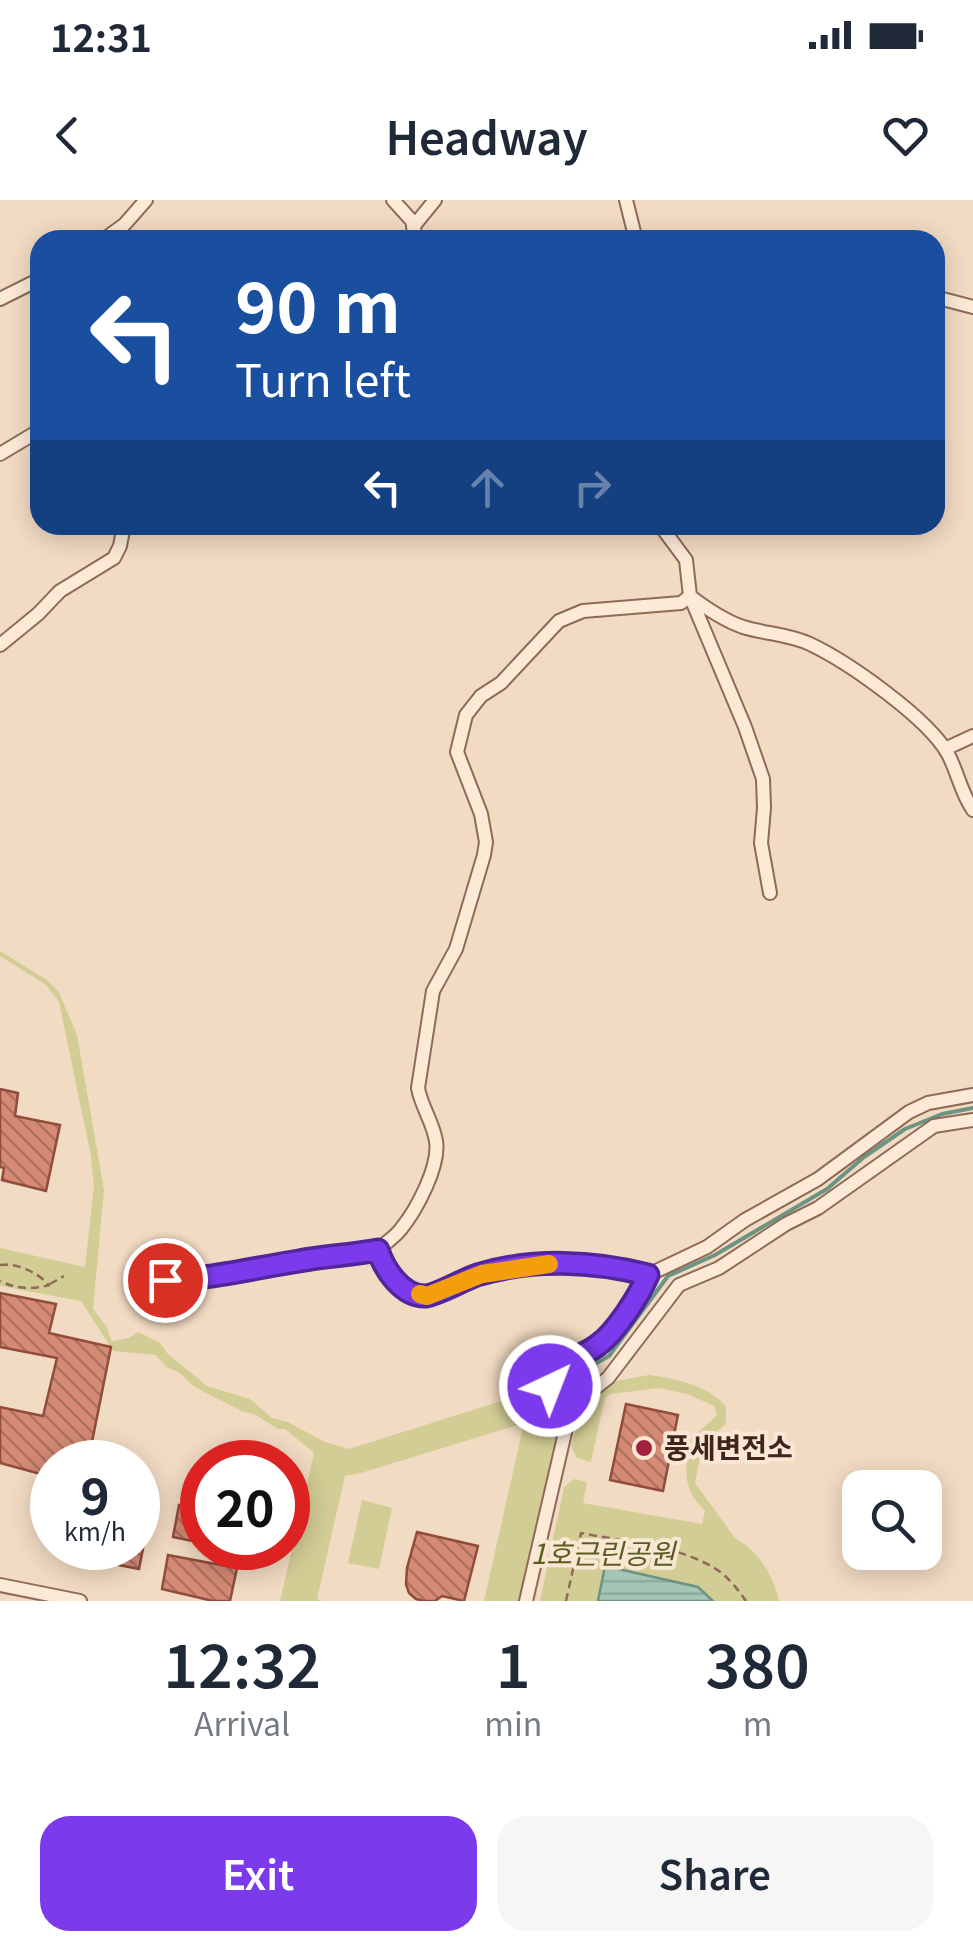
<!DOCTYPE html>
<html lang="en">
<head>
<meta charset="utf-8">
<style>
	:root { --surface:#fff; --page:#f6f6f7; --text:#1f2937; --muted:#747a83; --accent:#7c3aed }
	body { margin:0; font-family:Georgia,"Noto Sans KR",serif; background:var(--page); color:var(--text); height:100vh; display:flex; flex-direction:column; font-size:38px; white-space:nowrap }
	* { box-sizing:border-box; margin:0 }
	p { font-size:32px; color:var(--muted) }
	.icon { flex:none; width:55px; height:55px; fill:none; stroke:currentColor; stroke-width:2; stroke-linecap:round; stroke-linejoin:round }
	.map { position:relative; height:1401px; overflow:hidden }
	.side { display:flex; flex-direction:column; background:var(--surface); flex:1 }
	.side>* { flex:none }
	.hud { position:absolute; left:30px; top:30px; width:915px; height:305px; border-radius:30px; box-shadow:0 5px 25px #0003; background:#1a4fa0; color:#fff; overflow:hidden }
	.controls { position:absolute; left:842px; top:1270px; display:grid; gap:20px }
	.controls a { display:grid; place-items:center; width:100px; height:100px; border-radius:20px; background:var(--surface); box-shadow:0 5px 25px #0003; font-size:50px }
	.speed { position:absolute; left:30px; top:1240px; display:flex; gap:20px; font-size:50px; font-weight:700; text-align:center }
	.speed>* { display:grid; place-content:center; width:130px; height:130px; border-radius:50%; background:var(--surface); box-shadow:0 5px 25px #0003; line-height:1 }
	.speed small { font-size:25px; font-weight:400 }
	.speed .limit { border:15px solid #d22; background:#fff; color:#111 }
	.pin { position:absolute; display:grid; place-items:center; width:85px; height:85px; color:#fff; margin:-42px; border:5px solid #fff; border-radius:50%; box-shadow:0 2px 10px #0007 }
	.me { position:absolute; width:110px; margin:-55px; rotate:43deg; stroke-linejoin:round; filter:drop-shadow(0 0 8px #0008) }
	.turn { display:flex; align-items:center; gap:35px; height:210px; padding:0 40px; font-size:45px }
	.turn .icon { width:130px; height:130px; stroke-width:2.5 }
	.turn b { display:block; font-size:70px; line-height:85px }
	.lanes { display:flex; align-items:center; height:95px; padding:0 40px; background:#0003; justify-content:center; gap:50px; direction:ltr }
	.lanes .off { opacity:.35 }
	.eta { display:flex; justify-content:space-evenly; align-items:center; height:170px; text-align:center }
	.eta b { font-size:60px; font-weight:600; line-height:70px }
	.button { display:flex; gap:20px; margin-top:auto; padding:20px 40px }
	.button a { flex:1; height:115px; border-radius:30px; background:var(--accent); color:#fff; font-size:40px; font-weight:600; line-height:115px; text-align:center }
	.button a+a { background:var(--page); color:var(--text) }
	.status { display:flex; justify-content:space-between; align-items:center; height:70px; padding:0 50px; background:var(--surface); direction:ltr }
	.status svg { height:28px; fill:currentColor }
	header { display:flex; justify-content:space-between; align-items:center; height:130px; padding:0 40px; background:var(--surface); font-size:45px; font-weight:600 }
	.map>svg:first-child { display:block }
	.green { fill:#d2cd95 }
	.water { fill:url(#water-rules); stroke:#6b9482; stroke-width:2.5 }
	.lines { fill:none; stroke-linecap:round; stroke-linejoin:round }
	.stream { stroke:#6b9482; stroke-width:4 }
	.building { fill:url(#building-back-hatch); stroke:#914c3b; stroke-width:2.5 }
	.minor-casing { stroke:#8f6a57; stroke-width:16 }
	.path { stroke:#8f6a57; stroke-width:2.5; stroke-dasharray:8 5; stroke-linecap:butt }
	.minor { stroke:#fcead7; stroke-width:12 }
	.route-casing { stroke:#51269a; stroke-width:25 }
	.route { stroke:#7c3aed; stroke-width:18 }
	.slow { stroke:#f59e0b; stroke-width:18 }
	.poi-dot { fill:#a4213b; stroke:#f9e7d3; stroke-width:4 }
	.labels { text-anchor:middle; stroke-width:8; stroke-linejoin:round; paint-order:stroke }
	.poi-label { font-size:28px; font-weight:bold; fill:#3d261d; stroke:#f9e7d3; text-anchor:start }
	.park-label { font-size:28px; font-style:italic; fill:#585c21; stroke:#f9e7d3 }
</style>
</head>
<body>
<div class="status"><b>12:31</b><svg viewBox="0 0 49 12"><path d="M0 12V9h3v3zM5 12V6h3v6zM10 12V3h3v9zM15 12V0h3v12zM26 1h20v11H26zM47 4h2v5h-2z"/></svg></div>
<header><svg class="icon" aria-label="back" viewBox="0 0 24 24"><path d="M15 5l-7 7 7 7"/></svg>Headway<svg class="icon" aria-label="heart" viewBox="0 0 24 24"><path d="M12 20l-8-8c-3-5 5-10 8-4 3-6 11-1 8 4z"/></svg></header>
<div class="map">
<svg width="973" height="1401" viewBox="0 0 973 1401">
	<defs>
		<pattern id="water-rules" width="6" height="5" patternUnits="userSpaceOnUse" patternTransform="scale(2.5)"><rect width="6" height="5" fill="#a5c5b6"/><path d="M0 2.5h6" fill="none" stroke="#8fa99c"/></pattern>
		<pattern id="building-back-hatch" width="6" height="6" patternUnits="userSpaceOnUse" patternTransform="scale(2.5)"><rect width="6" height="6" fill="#d48a75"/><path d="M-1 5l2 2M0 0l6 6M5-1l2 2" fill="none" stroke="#ad715f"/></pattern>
	</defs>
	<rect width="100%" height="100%" fill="#f2dbc3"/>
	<!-- green -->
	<g class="green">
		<polygon points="0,751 47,780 59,792 77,835 104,990 93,1109 106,1126 112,1141 129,1138 138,1132 160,1143 167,1153 207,1186 250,1199 272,1218 288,1222 325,1242 349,1249 527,1193 545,1190 565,1200 520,1401 484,1401 524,1223 361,1273 345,1276 317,1399 322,1401 280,1401 314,1253 285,1229 278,1229 254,1214 244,1212 204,1192 192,1185 180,1173 166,1167 156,1155 113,1151 81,1101 0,1086 0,1048 85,1067 94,987 91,956 59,802 46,785 0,756"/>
		<path d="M649,1175C677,1179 707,1185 726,1206V1223L702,1246L695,1283L735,1338C758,1351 774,1376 779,1401H540L564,1287L574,1279L587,1282L583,1303L702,1324L705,1311C681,1287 686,1272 689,1241L717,1215L714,1206L687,1194L659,1188L611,1194L605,1197L591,1262L577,1258L571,1246L583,1205L596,1197L611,1182Z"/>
		<polygon points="362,1300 392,1308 379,1369 348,1363"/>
	</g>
	<!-- water -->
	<polygon class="water" points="605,1366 698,1387 713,1401 598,1401"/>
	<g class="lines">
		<!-- stream -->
		<polyline class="stream" points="559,1174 586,1169 609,1156 668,1076 715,1055 827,989 864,957 905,929 942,914 973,908"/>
	</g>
	<!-- building -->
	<g class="building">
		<polygon points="0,889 18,893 15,916 60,925 46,991 2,980 4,968 0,967"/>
		<polygon points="0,1093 56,1104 49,1133 111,1147 88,1262 52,1262 52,1277 0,1263 0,1207 43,1216 57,1158 0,1147"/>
		<polygon points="626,1204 678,1215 663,1291 610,1280"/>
		<polygon points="179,1305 202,1310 202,1343 173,1337"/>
		<polygon points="138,1310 150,1312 139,1369 88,1359 90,1348 138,1348"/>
		<polygon points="417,1332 478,1346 464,1401 442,1396 435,1401 424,1401 416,1399 409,1393 406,1384 407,1368"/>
		<polygon points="168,1355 237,1368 230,1401 213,1401 162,1389"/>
	</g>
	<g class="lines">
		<!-- minor casing -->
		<g class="minor-casing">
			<g id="minor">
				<polyline points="393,0 412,21 417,40"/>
				<polyline points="626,0 636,40"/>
				<polyline points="413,27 435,0"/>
				<polyline points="103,40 124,25 146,0"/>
				<polyline points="935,97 973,107"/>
				<polyline points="0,99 40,79"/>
				<polyline points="0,254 40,230"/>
				<path d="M660,325L686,360L690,396C707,409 723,420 743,427C766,434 788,434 810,444C848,462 928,518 948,554C958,573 961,593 973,610"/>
				<polyline points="0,445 38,414 60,391 114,358 120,346 124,325"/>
				<polyline points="945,549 973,536"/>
				<polyline points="648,1075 707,1047 745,1020 818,979 909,912 928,903 973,895"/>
				<path d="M165,1080C211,1079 254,1068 299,1061C325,1056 352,1055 378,1050"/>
				<polyline points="579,1190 589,1193 608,1178 679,1085 719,1068 786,1024 818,1008 934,926 973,920"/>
				<polyline points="0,1385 80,1401"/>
				<path d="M526,1401L573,1198L579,1190L566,1185L549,1186L547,1167C564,1162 583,1156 598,1145C616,1132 639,1096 648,1075C594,1061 532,1058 477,1075C465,1079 437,1095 426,1096C402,1097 384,1069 378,1050C385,1043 395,1037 401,1029C417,1009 440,966 436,941C433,922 421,906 418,888L433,791L456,749L484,655L486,642L481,614L457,552L466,515L481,496L501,483L559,421L583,411L681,403L690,396L745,527L763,579L764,608L761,643L770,693"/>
			</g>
		</g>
		<!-- path -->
		<g class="path">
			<path d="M0,1065C18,1063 37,1072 49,1085C32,1090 16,1089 0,1081"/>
			<polyline points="50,1084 64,1076"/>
			<path d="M566,1401L581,1333C626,1342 680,1345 719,1371C730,1379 738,1390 746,1401"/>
		</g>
		<!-- minor -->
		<use href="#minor" class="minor"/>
	</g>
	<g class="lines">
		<!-- route casing -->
		<g class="route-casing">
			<path id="route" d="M165,1080C211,1079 254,1068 299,1061C325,1056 352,1055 378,1050C384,1069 402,1097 426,1096C437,1095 465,1079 477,1075C532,1058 594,1061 648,1075C639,1096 616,1132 598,1145C583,1156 564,1162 547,1168L550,1186"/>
		</g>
		<!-- route -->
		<use href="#route" class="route"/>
		<!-- slow -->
		<polyline class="slow" points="420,1094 427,1096 482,1074 549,1064"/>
	</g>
	<!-- markers -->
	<circle class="poi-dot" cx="644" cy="1248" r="10"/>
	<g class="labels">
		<!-- poi labels -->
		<g class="poi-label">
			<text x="664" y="1258">풍세변전소</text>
		</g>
		<!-- park labels -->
		<g class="park-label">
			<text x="603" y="1364">1호근린공원</text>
		</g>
	</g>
</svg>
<div class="controls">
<a><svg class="icon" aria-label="search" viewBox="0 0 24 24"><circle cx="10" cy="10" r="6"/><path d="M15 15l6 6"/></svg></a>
</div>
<div class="speed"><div>9<small>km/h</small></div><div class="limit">20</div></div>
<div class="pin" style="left:165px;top:1080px;background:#d93025"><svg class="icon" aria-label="arrive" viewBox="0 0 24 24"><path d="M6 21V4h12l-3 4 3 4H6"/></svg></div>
<svg class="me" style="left:550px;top:1186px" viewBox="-20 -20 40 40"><circle r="17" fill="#7c3aed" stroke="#fff" stroke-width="3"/><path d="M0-11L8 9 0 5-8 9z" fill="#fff"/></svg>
<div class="hud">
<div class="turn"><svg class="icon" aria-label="left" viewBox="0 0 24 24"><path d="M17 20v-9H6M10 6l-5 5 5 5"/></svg><div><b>90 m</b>Turn left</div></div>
<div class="lanes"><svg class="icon" aria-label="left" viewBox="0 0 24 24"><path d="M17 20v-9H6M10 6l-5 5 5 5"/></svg><svg class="icon off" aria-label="ahead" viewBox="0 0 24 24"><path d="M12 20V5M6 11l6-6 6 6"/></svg><svg class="icon off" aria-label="right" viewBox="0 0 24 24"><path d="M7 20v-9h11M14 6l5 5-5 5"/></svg></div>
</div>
</div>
<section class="side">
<div class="eta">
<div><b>12:32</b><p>Arrival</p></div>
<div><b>1</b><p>min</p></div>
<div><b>380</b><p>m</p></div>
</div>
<div class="button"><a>Exit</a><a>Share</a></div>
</section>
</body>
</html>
